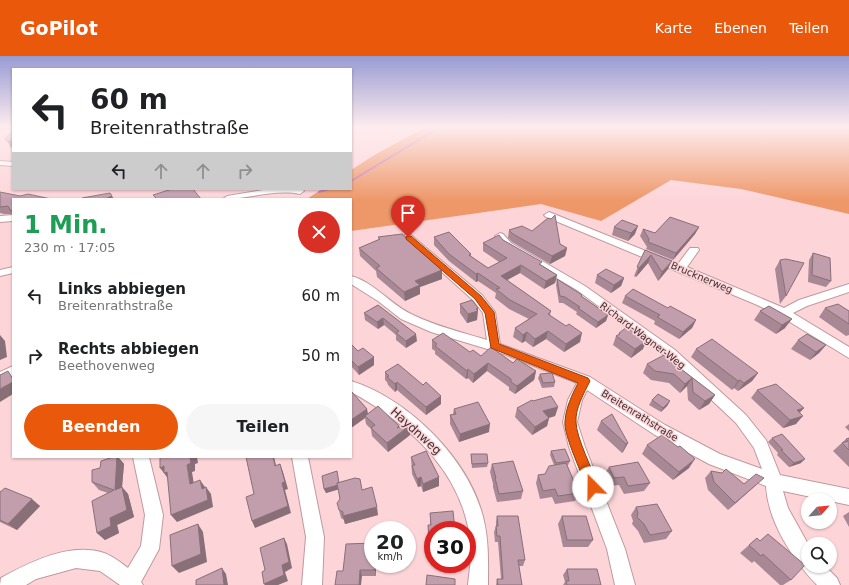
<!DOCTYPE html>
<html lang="de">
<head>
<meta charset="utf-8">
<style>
	:root { --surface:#fff; --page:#f6f6f6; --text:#202124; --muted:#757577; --accent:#ea580c }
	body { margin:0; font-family:"DejaVu Sans",sans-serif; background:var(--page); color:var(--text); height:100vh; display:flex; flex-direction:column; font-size:15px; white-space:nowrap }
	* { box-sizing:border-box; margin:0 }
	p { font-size:13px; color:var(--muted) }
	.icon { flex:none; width:22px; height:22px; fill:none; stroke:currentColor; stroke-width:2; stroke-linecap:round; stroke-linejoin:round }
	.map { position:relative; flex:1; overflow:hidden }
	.panel { position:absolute; left:12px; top:142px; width:340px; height:260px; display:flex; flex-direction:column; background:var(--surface); border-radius:0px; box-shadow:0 1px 3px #0004 }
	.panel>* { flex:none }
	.guide { position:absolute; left:12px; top:12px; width:340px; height:122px; border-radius:0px; box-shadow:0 1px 3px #0004; background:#fff; color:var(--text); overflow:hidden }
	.needle { width:26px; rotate:63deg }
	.controls { position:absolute; left:801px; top:437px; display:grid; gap:8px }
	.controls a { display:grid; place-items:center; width:36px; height:36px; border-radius:50%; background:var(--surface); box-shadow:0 1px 3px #0004; font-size:20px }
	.speed { position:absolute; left:364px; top:465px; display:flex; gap:8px; font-size:20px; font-weight:700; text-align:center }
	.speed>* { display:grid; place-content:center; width:52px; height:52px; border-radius:50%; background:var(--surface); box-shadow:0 1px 3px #0004; line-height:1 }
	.speed small { font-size:10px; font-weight:400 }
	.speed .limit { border:6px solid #d22; background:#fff; color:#111 }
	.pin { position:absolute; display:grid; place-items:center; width:34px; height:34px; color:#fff; margin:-41px -17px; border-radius:50% 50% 50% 0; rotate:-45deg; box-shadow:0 0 4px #0007 }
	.pin .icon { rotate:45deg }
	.me { position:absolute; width:44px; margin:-22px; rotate:338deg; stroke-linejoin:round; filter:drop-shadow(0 0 3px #0008) }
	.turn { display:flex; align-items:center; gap:14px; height:84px; padding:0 12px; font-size:18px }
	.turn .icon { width:52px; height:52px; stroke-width:2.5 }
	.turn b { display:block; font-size:28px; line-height:34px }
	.lanes { display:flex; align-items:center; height:38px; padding:0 12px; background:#0003; justify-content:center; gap:20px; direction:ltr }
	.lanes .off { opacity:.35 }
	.round { display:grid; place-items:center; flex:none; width:42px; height:42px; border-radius:21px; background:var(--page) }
	.overview { display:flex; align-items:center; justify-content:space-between; height:68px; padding:0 12px }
	h1 { font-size:24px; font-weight:700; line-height:30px; color:#1e9e55 }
	.action { display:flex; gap:8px; margin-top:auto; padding:8px 12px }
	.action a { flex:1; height:46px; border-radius:24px; background:var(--accent); color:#fff; font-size:16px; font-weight:700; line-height:46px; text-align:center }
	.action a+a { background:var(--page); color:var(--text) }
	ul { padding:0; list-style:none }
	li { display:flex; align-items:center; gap:12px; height:60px; padding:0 12px }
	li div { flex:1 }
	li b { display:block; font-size:15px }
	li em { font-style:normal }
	header { display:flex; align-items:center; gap:24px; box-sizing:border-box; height:56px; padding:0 20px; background:var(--accent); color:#fff }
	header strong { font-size:19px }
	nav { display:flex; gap:22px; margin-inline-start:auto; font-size:14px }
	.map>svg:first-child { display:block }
	.forest { fill:#ee9768 }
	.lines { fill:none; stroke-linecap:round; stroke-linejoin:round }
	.stream { stroke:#c076b3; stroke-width:2 }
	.minor-casing { stroke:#bf999d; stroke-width:2 }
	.minor { fill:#fff; fill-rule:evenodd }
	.wall { fill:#a78894 }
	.shaded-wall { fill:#886f78 }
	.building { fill:#c29eac; stroke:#886f78 }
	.route { fill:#ea580c; stroke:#983908 }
	.labels { text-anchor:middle; stroke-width:3; stroke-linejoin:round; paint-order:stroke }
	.street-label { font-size:10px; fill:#403032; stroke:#fdd5d9 }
	.near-street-label { font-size:12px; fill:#403032; stroke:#fdd5d9 }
</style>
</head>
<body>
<header>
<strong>GoPilot</strong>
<nav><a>Karte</a><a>Ebenen</a><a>Teilen</a></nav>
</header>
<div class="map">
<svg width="849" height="529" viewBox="0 0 849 529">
	<rect width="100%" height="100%" fill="#fdd5d9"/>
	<!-- forest -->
	<polygon class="forest" points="426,71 849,71 849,158 741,133 671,124 601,165 541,148 351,175 351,143 307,143 322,133 351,133 351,114 376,98"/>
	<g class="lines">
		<!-- stream -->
		<g class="stream">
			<polyline points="351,125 440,71"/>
			<polyline points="319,136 329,133"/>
		</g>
		<!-- minor casing -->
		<g class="minor-casing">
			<g id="minor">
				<polygon points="0,105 13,106 13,110 0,109"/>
				<path d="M269,133H302L304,135L300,138C275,133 249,143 223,143L227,140Z"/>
				<polygon points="549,156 678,208 690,192 698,192 699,194 687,211 784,252 799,244 849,228 849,236 807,250 793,257 849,291 849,302 780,260 755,248 546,161 544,159"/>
				<polygon points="13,159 13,165 0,166 0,160"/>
				<path d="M500,177L503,178L511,187L585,230L675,294L746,359L766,384L780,419L849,433V449L783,435L788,452L808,488V510H825L837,522L840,529H817C793,504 768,466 766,430L709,408L655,379L587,334L582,344L577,366L585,391L625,493L635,529H615L607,493L569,391L563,366L568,344L577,327L504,298L431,276L401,263L378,245L351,228V220C374,226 390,248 411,258C435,270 461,276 487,284L483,257L474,245L403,181L405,179H411L482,239L495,256L500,288L590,321L665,369L720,398L762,413L754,392L736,367L665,300L577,234L503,191L495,180Z"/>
				<polygon points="13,211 13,217 0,220 0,214"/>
				<polygon points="13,310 13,321 0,327 0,316"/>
				<path d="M351,325C409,343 471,405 484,465C489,487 488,507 488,529H468C469,518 471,506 471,495C468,421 412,369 351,336Z"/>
				<path d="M133,401H149L163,459L159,493L141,526L143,529H120L100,515L76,512L36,523L26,529H0L1,522C30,506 70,486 104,497C113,500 121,507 128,512L141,490L145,459Z"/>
				<polygon points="292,401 308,401 324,481 322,529 302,529 306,481"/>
			</g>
		</g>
		<!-- minor -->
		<use href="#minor" class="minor"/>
	</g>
	<!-- wall -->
	<g class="wall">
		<polygon points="0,71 13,71 13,73 0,74"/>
		<polygon points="0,136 20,140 13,143 13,159 12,158 4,158 0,157"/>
		<polygon points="614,171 635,178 628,185 612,179"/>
		<polygon points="699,171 695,178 673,204 646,193 647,191 640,180 643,173 655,177"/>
		<polygon points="509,174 532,175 560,188 567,192 565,200 550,208 512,186 508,182"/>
		<polygon points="378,181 442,214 442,223 420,231 420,238 405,245 377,221 376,215 360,200 359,192 379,184"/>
		<polygon points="434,181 471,198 471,201 488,212 499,206 483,195 483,187 503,184 557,219 555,227 544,233 520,217 507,224 551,255 550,259 580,286 564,296 546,283 533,291 525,285 522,287 513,281 515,272 529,263 509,253 495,242 496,237 478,225 476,226 449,205 434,189"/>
		<polygon points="645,194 668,213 658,225 648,207 636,221 634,220"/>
		<polygon points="813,197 831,225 826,231 808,226 809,204"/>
		<polygon points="780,204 786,240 780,248 775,213"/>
		<polygon points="597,219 624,222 621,230 611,237 595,227"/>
		<polygon points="557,223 608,259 606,265 596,272 576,258 577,256 563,247 559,247 556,229"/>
		<polygon points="625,240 696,264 692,272 679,283 654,268 655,265 622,247"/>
		<polygon points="460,248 478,252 477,264 467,267 460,257"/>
		<polygon points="378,249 417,285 406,292 396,284 396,279 384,269 378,273 365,264 364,257"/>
		<polygon points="769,250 785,272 776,278 754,264 760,255"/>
		<polygon points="825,252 849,255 849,279 846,280 819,261"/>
		<polygon points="619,277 643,293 631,302 613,289 616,280 618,280"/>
		<polygon points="432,284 481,300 513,307 536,315 534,324 515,338 509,334 509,331 487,315 473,327 468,322 466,323 435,298 435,295 432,293"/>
		<polygon points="798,284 826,289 819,297 810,304 791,293"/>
		<polygon points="351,290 374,309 359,319 351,310"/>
		<polygon points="696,293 758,317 752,325 738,335 734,332 732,334 691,301"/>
		<polygon points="681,307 679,311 715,339 709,348 699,354 688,344 687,330 680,337 669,327 651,324 643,317 647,308"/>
		<polygon points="385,316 423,329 441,340 441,348 426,359 397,334 395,336 388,329 387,326 385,324"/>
		<polygon points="540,318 555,326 554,331 542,332 538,322"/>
		<polygon points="757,334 800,357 796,368 783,372 751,342"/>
		<polygon points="351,335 367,353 368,358 399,371 409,370 410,379 388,396 372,380 371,373 366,368 365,362 351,372"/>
		<polygon points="652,344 670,345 667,350 661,356 649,349"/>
		<polygon points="533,345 558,351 555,360 549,362 547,370 532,379 515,361 517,352"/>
		<polygon points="454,353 489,376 459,386 450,368 450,359 453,358"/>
		<polygon points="601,365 628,387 623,396 622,397 597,374"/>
		<polygon points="849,368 849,375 845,371"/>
		<polygon points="772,382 801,407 789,411 777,399 778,397 768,386"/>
		<polygon points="849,382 849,411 833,395 846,383"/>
		<polygon points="647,389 689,412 673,424 642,398"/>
		<polygon points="551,395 570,405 568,409 567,409 579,437 575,445 555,448 552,441 540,443 536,427 538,419 545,418 554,409 550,399"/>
		<polygon points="471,398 488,407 487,411 472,412 471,402"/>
		<polygon points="113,401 118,401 124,408 122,431 128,438 134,461 117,469 119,477 105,484 97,477 108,437 99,434 92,426 100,412"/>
		<polygon points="411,401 439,421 439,430 423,436 421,430 418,431 412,418"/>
		<polygon points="492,408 523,435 521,443 497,446 493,431 493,428 490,416"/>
		<polygon points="609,411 650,427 644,435 624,438 619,429 610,430 604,419"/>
		<polygon points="711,415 744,428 756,429 728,454 708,434 705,422"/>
		<polygon points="339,427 362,434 378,459 345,468 344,464 341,462 339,454 340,443 339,433 326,437 324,433"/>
		<polygon points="0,436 40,450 17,474 0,466"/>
		<polygon points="636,451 672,475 666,483 644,487 638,475 632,468 633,465 631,459"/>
		<polygon points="849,456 849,471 843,460"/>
		<polygon points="430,457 433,474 433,493 429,493 428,469 430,469"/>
		<polygon points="497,460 525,504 523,510 519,510 522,529 496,529 497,523 501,523 498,486 495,486 494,476 496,470 496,466"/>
		<polygon points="562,460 593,484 588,491 563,491 558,468"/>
		<polygon points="768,478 791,524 783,529 780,529 754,505 752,507 740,497 757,482 760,485"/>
		<polygon points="373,508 376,508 376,520 362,520 343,515"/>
		<polygon points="567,513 601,529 563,529 565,526 563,519"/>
	</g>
	<!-- shaded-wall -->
	<g class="shaded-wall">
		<polygon points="13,82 13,90 11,92 8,86"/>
		<polygon points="110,137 114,143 105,143"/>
		<polygon points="638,170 635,178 628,185 631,177"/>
		<polygon points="699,171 695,178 673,204 676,197"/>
		<polygon points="567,192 565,200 550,208 552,200"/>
		<polygon points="651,199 648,207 636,221 639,212"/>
		<polygon points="672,205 668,213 658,225 662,216"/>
		<polygon points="521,209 520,217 500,228 501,220"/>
		<polygon points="442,214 442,223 420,231 420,238 405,245 404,236 415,225"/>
		<polygon points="478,217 478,225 476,226 476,218"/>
		<polygon points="557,219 555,227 544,233 546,225"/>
		<polygon points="624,222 621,230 611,237 614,229"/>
		<polygon points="478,252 477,264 467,267 468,258"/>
		<polygon points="608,259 606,265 596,272 598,266"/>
		<polygon points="383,262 384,269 378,273 377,266"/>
		<polygon points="792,263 785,272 776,278 782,269"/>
		<polygon points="696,264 692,272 679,283 683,276"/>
		<polygon points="548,275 546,283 533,291 535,283"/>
		<polygon points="527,276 525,285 522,287 523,279"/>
		<polygon points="582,277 580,286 564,296 566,288"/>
		<polygon points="416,278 417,285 406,292 406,285"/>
		<polygon points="0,279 5,285 7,301 0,304"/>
		<polygon points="647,284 643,293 631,302 635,293"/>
		<polygon points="826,289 819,297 810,304 816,296"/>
		<polygon points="374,301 374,309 359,319 358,311"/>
		<polygon points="488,307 487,315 473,327 474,318"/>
		<polygon points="468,313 468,322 466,323 467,315"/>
		<polygon points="536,315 534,324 515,338 517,330"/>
		<polygon points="758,317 752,325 738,335 744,327"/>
		<polygon points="692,322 687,330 680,337 685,328"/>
		<polygon points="740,324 734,332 732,334 738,325"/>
		<polygon points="13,326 13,338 0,346 0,333"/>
		<polygon points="397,326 397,334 395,336 395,328"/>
		<polygon points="715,339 709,348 699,354 705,345"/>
		<polygon points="441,340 441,348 426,359 426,351"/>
		<polygon points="670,345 667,350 661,356 663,352"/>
		<polygon points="558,351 555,360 541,364 543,355"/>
		<polygon points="804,352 797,360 797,354"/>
		<polygon points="367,353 368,360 365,360 365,362 351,372 351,364"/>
		<polygon points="803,360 796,368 783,372 790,364"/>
		<polygon points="549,362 547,370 532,379 535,371"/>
		<polygon points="490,368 489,376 459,386 460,378"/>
		<polygon points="399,370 400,378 409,370 410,379 388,396 387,387 397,372"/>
		<polygon points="628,387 623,396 622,397 626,388"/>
		<polygon points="117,401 118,401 124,408 122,431 128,438 134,461 117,469 119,477 105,484 97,477 110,462 115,434"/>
		<polygon points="190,401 197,401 198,407 195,408 195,415 192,416 195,435 190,428 187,409"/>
		<polygon points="273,401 274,401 278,417 275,410"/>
		<polygon points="695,403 689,412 673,424 679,416"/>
		<polygon points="805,403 801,407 789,411 794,407"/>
		<polygon points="280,408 283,416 288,433 285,434 291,457 255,472 252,465 282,427"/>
		<polygon points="164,410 173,423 169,424 164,417 160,412"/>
		<polygon points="421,421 421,430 418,431 417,423"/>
		<polygon points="439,421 439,430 423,436 423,428"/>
		<polygon points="764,422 756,429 728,454 735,447"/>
		<polygon points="200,424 205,431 206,440 202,433"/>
		<polygon points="339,429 340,433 326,437 324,433"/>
		<polygon points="206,431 211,438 213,451 177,466 171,459"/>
		<polygon points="32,443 40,450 17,474 8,468"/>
		<polygon points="377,451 378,459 345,468 343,460"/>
		<polygon points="198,468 203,476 207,506 179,517 172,510"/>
		<polygon points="284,482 287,488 292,512 285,516 288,525 278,529 265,529 264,528 282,509"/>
		<polygon points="375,508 376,508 376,520 375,514"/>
		<polygon points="222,512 226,518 228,529 224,529"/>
		<polygon points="360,514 362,520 361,529 359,529"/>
	</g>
	<!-- building -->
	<g class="building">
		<polygon points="13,74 13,82 8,86 5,83"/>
		<polygon points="172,133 193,133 201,143 156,143 157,143 153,139"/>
		<polygon points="0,136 20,140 28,138 51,143 13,143 13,155 10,154 8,150 0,151"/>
		<polygon points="110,137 112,140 105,143 82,143 82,142"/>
		<polygon points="555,159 560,188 567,192 552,200 513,178 509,174 522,170 532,175 548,162 551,163"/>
		<polygon points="670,161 699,171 676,197 648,186 649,183 643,173 655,177"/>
		<polygon points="622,164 638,170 631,177 614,171"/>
		<polygon points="449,176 471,198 469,199 488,212 507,202 483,187 499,179 503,184 542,206 539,208 557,219 546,225 521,209 501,220 551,255 548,258 566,270 569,268 582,277 566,288 548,275 535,283 527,276 523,279 515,272 537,258 510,244 496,233 500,232 478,217 476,218 449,198 434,181"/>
		<polygon points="402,178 442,214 415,225 420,229 404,236 376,212 380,210 359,192 380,183 378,181"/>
		<polygon points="645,194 672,205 662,216 651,199 639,212 637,211"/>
		<polygon points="813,197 830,202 831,225 812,219"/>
		<polygon points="786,203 804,207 786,240 780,204"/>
		<polygon points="606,213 624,222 614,229 597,219"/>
		<polygon points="557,223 582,239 581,240 608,259 598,266 578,252 580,251 565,241 560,240"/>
		<polygon points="633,233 668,252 670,250 696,264 683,276 657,261 660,259 625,240"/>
		<polygon points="472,244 478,252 476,253 478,255 468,258 460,248"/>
		<polygon points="838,248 849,255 849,268 825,252"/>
		<polygon points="378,249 416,278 406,285 396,277 399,275 383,262 377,266 364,257"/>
		<polygon points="769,250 792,263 782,269 760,255"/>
		<polygon points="627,271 647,284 635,293 616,280 620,278 619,277"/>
		<polygon points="443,277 470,296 473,294 481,300 491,291 513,307 517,303 536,315 517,330 511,326 511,323 488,307 474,318 468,313 467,315 435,290 437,288 432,284"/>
		<polygon points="807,278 826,289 816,296 798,284"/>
		<polygon points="712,283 758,317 744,327 740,324 738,325 696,293"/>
		<polygon points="352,289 358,295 363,292 374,301 358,311 351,304 351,290"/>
		<polygon points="668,297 681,307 677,310 715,339 705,345 693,336 692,322 685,328 674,318 655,315 647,308"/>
		<polygon points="398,308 423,329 426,326 441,340 426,351 397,326 395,328 387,321 389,320 385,316"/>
		<polygon points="8,315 13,323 13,326 0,333 0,319"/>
		<polygon points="552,317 555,326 543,327 540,318"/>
		<polygon points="776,328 804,352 797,354 803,360 790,364 757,334"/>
		<polygon points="351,335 367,353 351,364"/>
		<polygon points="658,338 670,345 663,352 652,344"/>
		<polygon points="551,340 558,351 543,355 549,362 535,371 517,352 532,344 533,345"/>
		<polygon points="478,346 490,368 460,378 450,359 456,358 454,353"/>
		<polygon points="378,350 399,370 397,372 407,368 409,370 387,387 371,372 375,369 365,360"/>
		<polygon points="612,358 628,387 626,388 601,365"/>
		<polygon points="782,378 805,403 794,407 781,394 783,394 772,382"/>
		<polygon points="662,379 678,391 680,390 695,403 679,416 647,389"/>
		<polygon points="849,382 849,394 842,387 848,385 846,383"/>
		<polygon points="565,393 570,405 556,407 551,395"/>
		<polygon points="426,395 439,421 423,428 421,421 417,423 412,410 415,409 411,401"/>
		<polygon points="471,398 487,398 488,407 472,408"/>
		<polygon points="113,401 117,401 115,434 122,431 127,454 110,462 111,470 97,477 92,445 114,434 92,426 92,414 100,412 101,405"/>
		<polygon points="160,401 190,401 191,407 187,409 190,428 200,424 202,433 206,431 208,444 171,459 167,416 164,417 164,410 160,412"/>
		<polygon points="246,401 273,401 275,410 280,408 285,426 282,427 288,450 252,465 246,441 254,438"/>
		<polygon points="513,405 523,435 499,438 495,422 496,422 492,408"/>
		<polygon points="638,406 650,427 628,430 624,421 614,422 609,411"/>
		<polygon points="566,407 579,437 558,440 555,433 543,435 538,419 545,418 549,410"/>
		<polygon points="726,413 744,428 756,418 764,422 735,447 714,426 711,415 722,417"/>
		<polygon points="337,415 339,427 337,427 338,429 324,433 322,420"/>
		<polygon points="355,422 360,423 362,434 372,431 377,451 343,460 343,456 339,454 337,447 340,443 337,427"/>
		<polygon points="5,432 32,443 8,468 0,464 0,436"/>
		<polygon points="657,448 672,475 650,479 644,468 637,461 638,457 636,451"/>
		<polygon points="453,455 455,474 433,474 433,486 429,487 428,469 431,469 430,457"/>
		<polygon points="497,460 518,460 525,504 518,504 522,529 498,529 497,523 503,523 500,480 497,480 496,470 498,470"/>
		<polygon points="562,460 586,460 593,484 567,484"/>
		<polygon points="198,468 201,498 172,510 170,479"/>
		<polygon points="768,478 805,509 791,524 763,498 761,500 749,489 757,482 760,485"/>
		<polygon points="284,482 289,506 282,509 284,519 264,528 262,516 265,514 260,492"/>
		<polygon points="373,487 373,508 375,508 375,514 360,514 359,529 335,529 337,515 343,515 346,488"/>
		<polygon points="222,512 224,529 196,529 196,524"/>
		<polygon points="567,513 597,513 601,529 567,529 566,525 569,525"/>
		<polygon points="427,519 455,523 455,529 426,529"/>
	</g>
	<!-- sky -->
	<linearGradient id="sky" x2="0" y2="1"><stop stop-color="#989bd3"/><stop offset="0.49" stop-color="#feecee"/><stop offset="1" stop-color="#feecee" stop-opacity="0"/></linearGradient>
	<rect width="849" height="145" fill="url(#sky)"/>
	<!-- route -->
	<path class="route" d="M406,180H411L481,240L494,256L499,288L588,322L590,325C584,337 575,353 576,366C576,381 593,415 599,431L598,435L593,436L589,435C583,421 563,378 565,365C566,351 572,339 578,327L491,292L485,257L475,243L406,183Z"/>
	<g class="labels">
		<!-- street labels -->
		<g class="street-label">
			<text transform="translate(702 221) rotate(23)" y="4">Brucknerweg</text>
			<text transform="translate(643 279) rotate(37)" y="4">Richard-Wagner-Weg</text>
			<text transform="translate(640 359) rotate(32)" y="4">Breitenrathstraße</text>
		</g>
		<!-- near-street labels -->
		<g class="near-street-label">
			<text transform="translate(416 375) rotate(42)" y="4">Haydnweg</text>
		</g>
	</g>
</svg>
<div class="controls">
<a><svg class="needle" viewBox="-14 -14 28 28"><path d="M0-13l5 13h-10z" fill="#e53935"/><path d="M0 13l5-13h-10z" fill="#757577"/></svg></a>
<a><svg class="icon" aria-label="search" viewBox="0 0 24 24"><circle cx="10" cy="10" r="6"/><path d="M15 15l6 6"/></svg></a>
</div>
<div class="speed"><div>20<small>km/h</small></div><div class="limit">30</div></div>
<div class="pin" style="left:408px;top:181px;background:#d93025"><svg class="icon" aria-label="arrive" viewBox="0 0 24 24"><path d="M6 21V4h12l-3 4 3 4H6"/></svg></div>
<svg class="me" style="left:593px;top:431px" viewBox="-20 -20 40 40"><circle r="19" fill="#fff"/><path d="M0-13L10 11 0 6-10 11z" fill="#ea580c"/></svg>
<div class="guide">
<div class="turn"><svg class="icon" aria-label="left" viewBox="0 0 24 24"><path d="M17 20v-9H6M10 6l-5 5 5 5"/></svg><div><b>60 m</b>Breitenrathstraße</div></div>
<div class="lanes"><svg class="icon" aria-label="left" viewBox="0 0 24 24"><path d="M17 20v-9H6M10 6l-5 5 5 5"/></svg><svg class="icon off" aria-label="ahead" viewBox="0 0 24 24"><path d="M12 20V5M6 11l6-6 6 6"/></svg><svg class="icon off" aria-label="ahead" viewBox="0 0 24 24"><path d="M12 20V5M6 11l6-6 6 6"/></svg><svg class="icon off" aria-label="right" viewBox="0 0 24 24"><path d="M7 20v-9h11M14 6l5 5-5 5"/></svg></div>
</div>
<section class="panel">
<div class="overview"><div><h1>1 Min.</h1><p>230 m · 17:05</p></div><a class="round" style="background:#d93025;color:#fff"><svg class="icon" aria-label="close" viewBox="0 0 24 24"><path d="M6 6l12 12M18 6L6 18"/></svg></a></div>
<ul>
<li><svg class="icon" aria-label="left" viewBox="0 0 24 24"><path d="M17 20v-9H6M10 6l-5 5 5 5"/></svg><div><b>Links abbiegen</b><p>Breitenrathstraße</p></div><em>60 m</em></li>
<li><svg class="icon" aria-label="right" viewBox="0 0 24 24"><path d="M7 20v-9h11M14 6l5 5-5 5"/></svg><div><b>Rechts abbiegen</b><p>Beethovenweg</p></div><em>50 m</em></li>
</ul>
<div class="action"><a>Beenden</a><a>Teilen</a></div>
</section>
</div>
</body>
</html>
